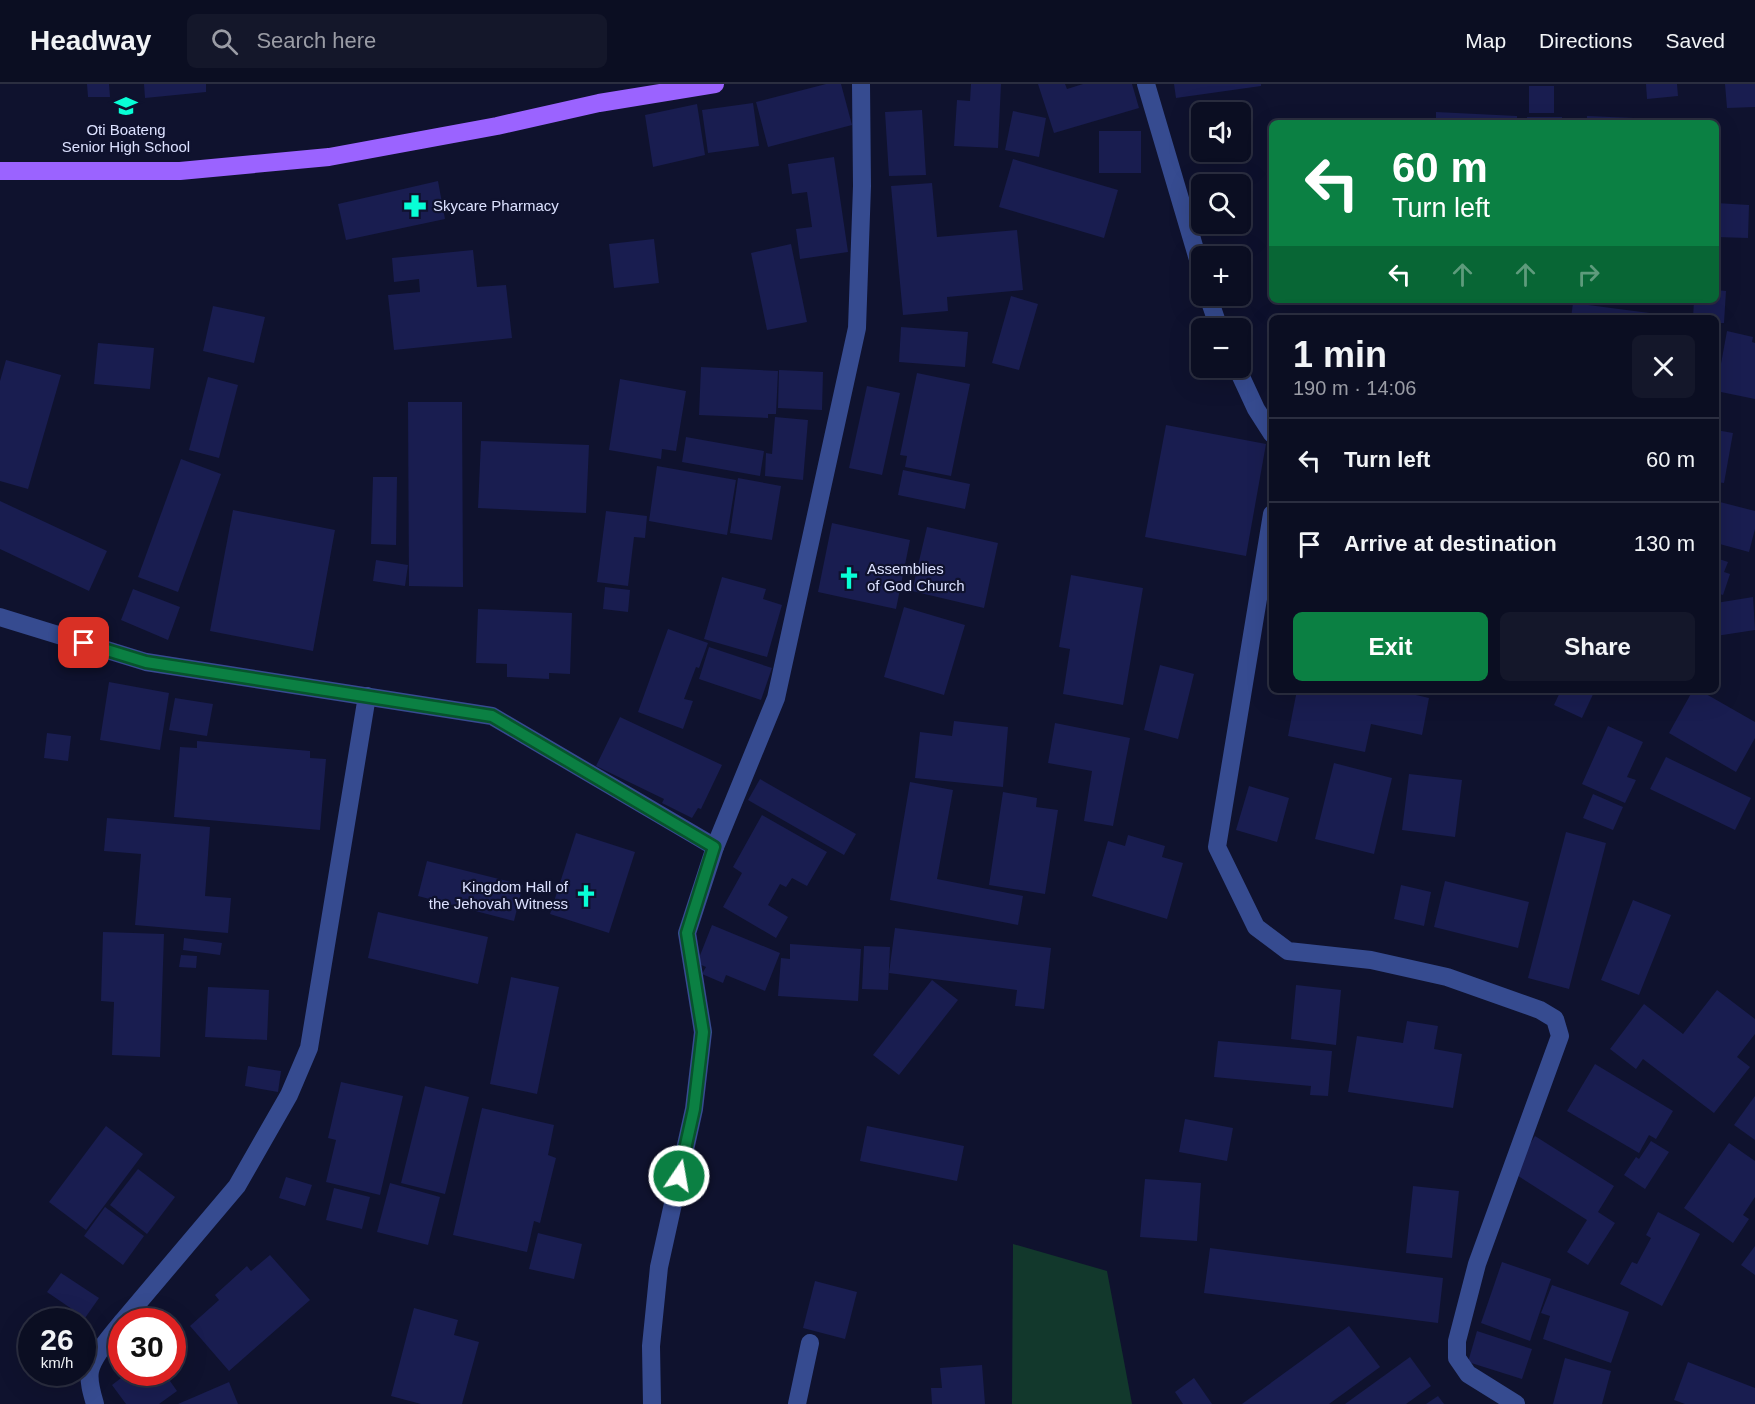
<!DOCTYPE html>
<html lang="en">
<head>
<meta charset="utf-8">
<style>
	:root { --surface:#0b0e22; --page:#14172a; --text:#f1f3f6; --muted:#9a9ca5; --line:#2b2e40; --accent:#0b8043 }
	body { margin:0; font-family:Arial,sans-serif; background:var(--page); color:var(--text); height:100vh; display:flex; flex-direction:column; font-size:22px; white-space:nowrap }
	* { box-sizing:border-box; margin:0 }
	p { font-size:20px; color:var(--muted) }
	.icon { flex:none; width:33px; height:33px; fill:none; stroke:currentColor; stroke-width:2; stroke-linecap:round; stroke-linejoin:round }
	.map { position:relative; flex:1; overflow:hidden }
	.drawer { position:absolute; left:1269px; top:231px; width:450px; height:378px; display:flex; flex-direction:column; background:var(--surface); border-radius:9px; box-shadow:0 6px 24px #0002,0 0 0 2px var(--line) }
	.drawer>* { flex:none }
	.banner { position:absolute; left:1269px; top:36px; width:450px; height:183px; border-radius:9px; box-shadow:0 6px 24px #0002,0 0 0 2px var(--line); background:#0b8043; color:#fff; overflow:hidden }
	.buttons { position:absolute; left:1191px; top:18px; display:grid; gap:12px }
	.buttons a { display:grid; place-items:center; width:60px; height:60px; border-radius:9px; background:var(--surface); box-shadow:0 6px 24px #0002,0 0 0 2px var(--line); font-size:30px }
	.speed { position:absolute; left:18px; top:1224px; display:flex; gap:12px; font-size:30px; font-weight:700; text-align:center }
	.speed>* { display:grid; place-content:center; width:78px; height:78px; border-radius:50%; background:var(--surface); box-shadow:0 6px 24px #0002,0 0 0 2px var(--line); line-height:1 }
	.speed small { font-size:15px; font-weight:400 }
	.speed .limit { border:9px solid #d22; background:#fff; color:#111 }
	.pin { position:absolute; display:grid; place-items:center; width:51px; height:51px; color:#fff; margin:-26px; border-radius:12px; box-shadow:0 3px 9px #0006 }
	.me { position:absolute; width:66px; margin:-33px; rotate:12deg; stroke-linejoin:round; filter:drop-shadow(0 0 4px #0008) }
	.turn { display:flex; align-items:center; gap:21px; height:126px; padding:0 24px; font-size:27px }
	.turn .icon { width:78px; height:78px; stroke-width:2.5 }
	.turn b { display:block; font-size:42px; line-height:51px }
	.lanes { display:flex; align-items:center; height:57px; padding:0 24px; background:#0003; justify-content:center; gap:30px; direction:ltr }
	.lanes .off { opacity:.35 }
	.round { display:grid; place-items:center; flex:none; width:63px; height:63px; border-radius:9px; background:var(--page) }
	.headline { display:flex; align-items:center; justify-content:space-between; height:102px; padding:0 24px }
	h1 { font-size:36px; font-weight:700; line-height:45px }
	.button { display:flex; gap:12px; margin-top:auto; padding:12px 24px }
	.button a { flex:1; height:69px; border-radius:9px; background:var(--accent); color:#fff; font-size:24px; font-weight:700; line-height:69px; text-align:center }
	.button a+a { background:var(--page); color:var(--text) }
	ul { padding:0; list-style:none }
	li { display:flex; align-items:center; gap:18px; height:84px; padding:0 24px; border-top:2px solid var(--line) }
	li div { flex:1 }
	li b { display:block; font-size:22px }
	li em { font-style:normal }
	header { display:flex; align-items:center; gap:36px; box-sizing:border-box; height:84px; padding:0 30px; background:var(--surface); border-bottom:2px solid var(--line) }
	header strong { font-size:28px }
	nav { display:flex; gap:33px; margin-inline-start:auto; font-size:21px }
	.search { width:420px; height:54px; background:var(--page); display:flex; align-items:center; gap:15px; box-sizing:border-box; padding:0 21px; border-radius:9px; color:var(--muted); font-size:22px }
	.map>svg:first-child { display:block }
	.green { fill:#12382c }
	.building { fill:#191d50 }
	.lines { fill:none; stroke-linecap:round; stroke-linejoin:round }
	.minor { stroke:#364b90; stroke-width:18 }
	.major { stroke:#9b63ff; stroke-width:18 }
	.route-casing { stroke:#07532c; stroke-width:15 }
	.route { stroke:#0b8043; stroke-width:10 }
	.labels { text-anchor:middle; stroke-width:4.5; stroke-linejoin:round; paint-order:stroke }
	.poi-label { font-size:15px; fill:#dce1ff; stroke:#0f122e; text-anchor:start }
</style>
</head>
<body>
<header>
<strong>Headway</strong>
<div class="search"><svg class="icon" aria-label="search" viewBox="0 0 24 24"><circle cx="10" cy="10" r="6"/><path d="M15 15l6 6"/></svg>Search here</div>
<nav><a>Map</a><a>Directions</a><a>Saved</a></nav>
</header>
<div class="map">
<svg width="1755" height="1320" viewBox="0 0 1755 1320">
	<rect width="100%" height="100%" fill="#0f122e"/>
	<!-- green -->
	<polygon class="green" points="1013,1160 1107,1187 1132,1320 1012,1320"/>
	<!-- building -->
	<g class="building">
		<polygon points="87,0 109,0 110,13 88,13"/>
		<polygon points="144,0 206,0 206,8 145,14"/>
		<polygon points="826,0 841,0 852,41 768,63 756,18"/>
		<polygon points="971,0 1001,0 998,64 954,62 957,16 970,17"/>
		<polygon points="1038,0 1065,0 1067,5 1083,0 1132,0 1139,24 1054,49"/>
		<polygon points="1174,0 1261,0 1261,2 1176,14"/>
		<polygon points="1646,0 1677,0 1678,12 1647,15"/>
		<polygon points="1725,0 1755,0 1755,23 1727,24"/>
		<rect x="1529" y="2" width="25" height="27"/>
		<polygon points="753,19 759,62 708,69 702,26"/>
		<polygon points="697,20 705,71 653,83 645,31"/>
		<polygon points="922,26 926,91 889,92 885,28"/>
		<polygon points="1013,27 1046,34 1039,73 1005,66"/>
		<polygon points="1436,28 1517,32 1517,39 1436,39"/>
		<polygon points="1587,32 1634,34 1633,39 1587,39"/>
		<rect x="1527" y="33" width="35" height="6"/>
		<rect x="1099" y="47" width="42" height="42"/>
		<polygon points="834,73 848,168 800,175 796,145 812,143 807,108 792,110 788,80"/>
		<polygon points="1013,75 1118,106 1104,154 999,123"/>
		<polygon points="438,97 445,135 346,156 338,120"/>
		<polygon points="932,99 937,153 1017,146 1023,206 947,213 948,227 903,231 891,102"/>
		<polygon points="1716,119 1749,121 1748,154 1716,153"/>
		<polygon points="654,155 659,199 614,204 609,160"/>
		<polygon points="791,160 807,238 767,246 751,169"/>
		<polygon points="473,166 477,203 506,201 512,254 394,266 388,211 420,208 419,195 394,198 392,174"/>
		<polygon points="1716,206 1726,207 1724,239 1716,239 1716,234 1693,234 1694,216 1716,216"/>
		<polygon points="1011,212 1038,220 1019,286 992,279"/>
		<polygon points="1573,219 1680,233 1680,234 1571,234"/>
		<polygon points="213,222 265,233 254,279 203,267"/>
		<polygon points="901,243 968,248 965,283 899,278"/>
		<polygon points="1727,247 1753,253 1752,258 1755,259 1755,315 1716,307"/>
		<polygon points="98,259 154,264 150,305 94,300"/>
		<polygon points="6,276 61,291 28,405 0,397 0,297"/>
		<polygon points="701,283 778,287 776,330 768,330 768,334 699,331"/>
		<polygon points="779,286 823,288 822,326 778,324"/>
		<polygon points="917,289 970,300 951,392 905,383 907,372 900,371"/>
		<polygon points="208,293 238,301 219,374 189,366"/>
		<polygon points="620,295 686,307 676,367 662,365 661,375 609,366"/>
		<polygon points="867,302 900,309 882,391 849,384"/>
		<polygon points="408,318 462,318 463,503 409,502"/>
		<polygon points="775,333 808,336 803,396 765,392 766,369 772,370"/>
		<polygon points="1166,341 1266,360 1246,472 1145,453"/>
		<polygon points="1716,346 1733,349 1724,399 1716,398"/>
		<polygon points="686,353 764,367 760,392 682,378"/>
		<polygon points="481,357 589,361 586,429 478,424"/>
		<polygon points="181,375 221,390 178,508 138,493"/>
		<polygon points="657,382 736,396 727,451 649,437"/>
		<polygon points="903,386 970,400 965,425 898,411"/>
		<polygon points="373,393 397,393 396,461 371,460"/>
		<polygon points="738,394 781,402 772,456 730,449"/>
		<polygon points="0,417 107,467 89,507 0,465"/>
		<polygon points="1716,417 1755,427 1755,445 1749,468 1716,459"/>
		<polygon points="233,426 335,446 313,567 210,547"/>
		<polygon points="606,427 647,432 645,454 634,453 628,502 597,498"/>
		<polygon points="832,439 910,456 896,525 818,508"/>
		<polygon points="927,443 998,459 984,524 912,507"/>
		<polygon points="1716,474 1728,478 1724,488 1730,490 1723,511 1716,509"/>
		<polygon points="376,476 408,481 405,502 373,497"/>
		<polygon points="1071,491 1143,504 1123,621 1063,610 1070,565 1059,563"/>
		<polygon points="722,493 766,505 763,515 782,521 767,573 704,555"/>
		<polygon points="605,503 630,506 628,528 603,525"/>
		<polygon points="133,505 180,523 168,556 121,536"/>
		<polygon points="1753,513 1755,546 1716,552 1716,519"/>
		<polygon points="904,523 965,541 944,611 884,593"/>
		<polygon points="478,525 572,529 570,590 549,589 549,595 507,593 507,580 476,579"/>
		<polygon points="668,545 708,559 699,584 696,583 684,615 693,617 683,645 638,628"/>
		<polygon points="709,563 772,584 761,616 699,595"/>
		<polygon points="1160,581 1194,590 1178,655 1144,646"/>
		<polygon points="109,598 169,609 160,666 100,656"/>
		<polygon points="1297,606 1394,606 1429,614 1422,651 1371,640 1365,668 1288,652"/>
		<polygon points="1561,606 1595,606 1582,634 1554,621"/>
		<polygon points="1693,606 1699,606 1755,638 1755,654 1736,688 1669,649"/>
		<polygon points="175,614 213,620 207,652 169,646"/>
		<polygon points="620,633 722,681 701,725 698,724 692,734 662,719 664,715 596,682"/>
		<polygon points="954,637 1008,643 1003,703 915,694 920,648 952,652"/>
		<polygon points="1055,639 1130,654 1113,742 1084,737 1092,687 1048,679"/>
		<polygon points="1608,642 1643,658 1627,693 1636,696 1625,719 1582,700"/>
		<polygon points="47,649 71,652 68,677 44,674"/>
		<polygon points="197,657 310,667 310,674 326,675 320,746 174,733 180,663 197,664"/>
		<polygon points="1666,673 1751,714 1735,746 1650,705"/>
		<polygon points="1334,679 1392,694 1374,770 1315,755"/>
		<polygon points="1409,690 1462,696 1455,753 1402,746"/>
		<polygon points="760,695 856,750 844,771 748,716"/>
		<polygon points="910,698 953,706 937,795 1023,812 1018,841 890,816"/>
		<polygon points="1249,702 1289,714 1277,758 1236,746"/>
		<polygon points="1003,708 1037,714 1036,723 1058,726 1045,810 989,801"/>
		<polygon points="1593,710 1623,723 1613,746 1583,734"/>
		<polygon points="762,731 827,768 807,802 792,794 786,803 780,800 768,821 788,833 776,854 723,823 742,789 733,783"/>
		<polygon points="107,734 210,743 205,812 231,814 228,849 135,841 141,770 104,767"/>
		<polygon points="1566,748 1606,759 1569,905 1528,894"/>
		<polygon points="576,749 635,768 609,849 550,830"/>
		<polygon points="1128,751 1165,762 1162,773 1183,779 1167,835 1092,812 1108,757 1125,762"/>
		<polygon points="427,777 523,801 514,837 418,812"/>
		<polygon points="1445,797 1529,818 1518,864 1434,843"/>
		<polygon points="1401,801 1431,808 1424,842 1394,835"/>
		<polygon points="1633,816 1671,831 1639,911 1601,896"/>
		<polygon points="378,828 488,853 478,900 368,874"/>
		<polygon points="712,841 780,869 765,907 726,891 723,899 702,890 706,883 697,879"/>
		<polygon points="895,844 1051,864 1044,925 1015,922 1017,906 889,889"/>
		<polygon points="103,848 164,850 160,973 112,971 114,918 101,917"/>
		<polygon points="184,854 222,859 220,871 183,866"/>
		<polygon points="790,860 861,865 858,917 778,912 781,874 790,875"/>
		<polygon points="864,862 890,863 888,906 862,905"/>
		<polygon points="181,871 197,872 196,884 179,883"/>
		<polygon points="511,893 559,903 537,1010 490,1000"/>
		<polygon points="932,896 958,916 899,991 873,971"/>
		<polygon points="1296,901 1341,906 1336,961 1291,955"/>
		<polygon points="208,903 269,906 267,956 205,953"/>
		<polygon points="1717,906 1755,935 1755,950 1737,973 1750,983 1714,1029 1643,975 1636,985 1610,965 1644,920 1683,950"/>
		<polygon points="1407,937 1438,942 1434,965 1462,970 1453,1024 1348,1008 1357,952 1403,959"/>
		<polygon points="1218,957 1332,967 1328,1012 1310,1011 1311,1002 1214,993"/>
		<polygon points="1595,980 1673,1027 1656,1055 1649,1051 1639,1069 1567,1027"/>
		<polygon points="248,982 281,987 278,1008 245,1002"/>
		<polygon points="341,998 403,1012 380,1111 326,1098 336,1056 328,1054"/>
		<polygon points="425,1002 469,1013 445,1110 401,1099"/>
		<polygon points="1755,1012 1755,1056 1734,1041"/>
		<polygon points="482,1024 554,1041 548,1071 556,1074 540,1139 534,1137 527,1168 453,1151"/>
		<polygon points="1185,1035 1233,1044 1227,1077 1179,1068"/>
		<polygon points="106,1042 143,1070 86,1146 49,1118"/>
		<polygon points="867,1042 964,1062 957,1097 860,1077"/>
		<polygon points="1535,1052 1614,1102 1598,1128 1615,1139 1588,1181 1567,1168 1587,1136 1512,1088"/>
		<polygon points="1651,1057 1669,1068 1645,1105 1624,1091 1636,1073 1639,1075"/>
		<polygon points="1729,1059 1755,1077 1755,1113 1743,1131 1749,1135 1733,1159 1684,1124"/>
		<polygon points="138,1085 175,1113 147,1150 110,1121"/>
		<polygon points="286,1093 312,1101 305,1122 279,1114"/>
		<polygon points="1145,1095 1201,1099 1197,1157 1140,1153"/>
		<polygon points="390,1099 440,1113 428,1161 377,1148"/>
		<polygon points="1413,1102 1459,1107 1452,1174 1406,1169"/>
		<polygon points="334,1104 370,1113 362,1145 326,1136"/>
		<polygon points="105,1123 144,1152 123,1181 84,1152"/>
		<polygon points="1658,1128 1700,1150 1662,1222 1620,1200 1632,1178 1637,1180 1651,1154 1646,1151"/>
		<polygon points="538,1149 582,1160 574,1195 529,1185"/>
		<polygon points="1755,1162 1755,1191 1741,1181"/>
		<polygon points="1210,1164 1443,1194 1438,1239 1204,1209"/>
		<polygon points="270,1171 310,1216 229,1287 190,1242 219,1216 215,1211 247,1182 251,1187"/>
		<polygon points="1502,1178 1551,1195 1530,1257 1481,1239"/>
		<polygon points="61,1189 99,1214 85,1234 47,1208"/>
		<polygon points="815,1197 857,1208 845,1255 803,1244"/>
		<polygon points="1552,1201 1629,1228 1611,1279 1543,1255 1550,1232 1541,1229"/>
		<polygon points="414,1224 458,1236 454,1251 479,1258 462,1320 421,1320 391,1312"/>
		<polygon points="1349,1242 1380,1283 1329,1320 1242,1320"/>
		<polygon points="1477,1247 1532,1265 1522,1295 1468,1278"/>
		<polygon points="1410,1273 1431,1302 1406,1320 1345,1320"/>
		<polygon points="1565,1274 1611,1287 1602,1320 1553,1320"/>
		<polygon points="1688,1278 1755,1304 1755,1320 1685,1320 1674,1316"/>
		<polygon points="982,1281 985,1320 932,1320 931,1304 942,1304 940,1284"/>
		<polygon points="129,1288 168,1288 165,1290 177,1307 159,1320 126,1320 112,1301"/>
		<polygon points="1194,1294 1212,1320 1183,1320 1175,1308"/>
		<polygon points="229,1298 238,1320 178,1320"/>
		<polygon points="1438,1312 1444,1320 1426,1320"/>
	</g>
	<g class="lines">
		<!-- minor -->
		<g class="minor">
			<polyline points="1146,0 1202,189"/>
			<polyline points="1208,212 1219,244"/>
			<polyline points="1237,284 1256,325 1272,350"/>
			<polyline points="1272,430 1217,763 1256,843 1288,867 1371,876 1447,893 1540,926 1555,935 1560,952 1477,1180 1457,1257 1457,1274 1468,1290 1516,1320"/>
			<polyline points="0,533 146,578 492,632 715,763"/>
			<polyline points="122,1238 237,1102 289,1011 309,964 367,612"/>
			<path d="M95,1320C92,1310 88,1297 90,1287C93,1272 112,1250 122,1238"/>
			<polyline points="652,1320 651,1262 659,1183 694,1025 703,948 687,849 715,763 776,614 857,244 862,102 861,0"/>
			<polyline points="797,1320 810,1259"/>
		</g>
		<!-- major -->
		<polyline class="major" points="0,87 180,87 329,73 497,42 599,19 715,0"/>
	</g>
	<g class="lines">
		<!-- route casing -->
		<g class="route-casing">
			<polyline id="route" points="84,559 146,578 492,632 714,763 687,849 703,948 694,1025 679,1092"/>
		</g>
		<!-- route -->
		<use href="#route" class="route"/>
	</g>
	<!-- icons -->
	<defs>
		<g id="school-bare" transform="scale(1.8)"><path d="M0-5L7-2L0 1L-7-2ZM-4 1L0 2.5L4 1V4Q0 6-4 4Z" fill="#08ffd6" stroke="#0f122e" stroke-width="2.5" paint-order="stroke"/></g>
		<g id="pharmacy-bare" transform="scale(1.8)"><path d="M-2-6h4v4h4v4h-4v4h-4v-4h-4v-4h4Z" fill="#08ffd6" stroke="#0f122e" stroke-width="2.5" paint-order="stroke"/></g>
		<g id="church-bare" transform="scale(1.8)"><path d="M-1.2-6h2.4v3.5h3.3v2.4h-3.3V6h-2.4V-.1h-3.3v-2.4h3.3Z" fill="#08ffd6" stroke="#0f122e" stroke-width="2.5" paint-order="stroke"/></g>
	</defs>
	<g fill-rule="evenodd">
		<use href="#school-bare" x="126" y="22"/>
		<use href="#pharmacy-bare" x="415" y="122"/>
		<use href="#church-bare" x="849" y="494"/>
		<use href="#church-bare" x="586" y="812"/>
	</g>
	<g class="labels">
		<!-- poi labels -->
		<g class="poi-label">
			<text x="126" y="51" text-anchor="middle">Oti Boateng<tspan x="126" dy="17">Senior High School</tspan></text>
			<text x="433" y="127">Skycare Pharmacy</text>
			<text x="867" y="490">Assemblies<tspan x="867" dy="17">of God Church</tspan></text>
			<text x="568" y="808" text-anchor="end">Kingdom Hall of<tspan x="568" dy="17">the Jehovah Witness</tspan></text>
		</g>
	</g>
</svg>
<div class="buttons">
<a><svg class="icon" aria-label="sound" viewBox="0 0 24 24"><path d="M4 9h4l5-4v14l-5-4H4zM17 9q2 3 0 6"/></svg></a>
<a><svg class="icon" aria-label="search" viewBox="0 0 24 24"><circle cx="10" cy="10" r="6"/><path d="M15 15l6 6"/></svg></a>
<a>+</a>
<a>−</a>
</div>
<div class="speed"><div>26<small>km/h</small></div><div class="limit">30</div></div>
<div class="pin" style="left:84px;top:559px;background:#d93025"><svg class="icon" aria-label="arrive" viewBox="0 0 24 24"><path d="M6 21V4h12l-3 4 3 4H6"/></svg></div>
<svg class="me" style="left:679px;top:1092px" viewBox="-20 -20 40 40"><circle r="17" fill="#0b8043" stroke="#fff" stroke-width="3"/><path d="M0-11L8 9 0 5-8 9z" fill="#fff"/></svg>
<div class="banner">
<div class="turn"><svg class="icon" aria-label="left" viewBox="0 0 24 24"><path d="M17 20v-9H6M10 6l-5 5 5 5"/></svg><div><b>60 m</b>Turn left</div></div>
<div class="lanes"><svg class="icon" aria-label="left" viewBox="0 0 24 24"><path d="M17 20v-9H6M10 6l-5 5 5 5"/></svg><svg class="icon off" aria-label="ahead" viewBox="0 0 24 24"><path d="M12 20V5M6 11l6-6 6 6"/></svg><svg class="icon off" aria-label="ahead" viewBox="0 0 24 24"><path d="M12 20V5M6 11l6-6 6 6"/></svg><svg class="icon off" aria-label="right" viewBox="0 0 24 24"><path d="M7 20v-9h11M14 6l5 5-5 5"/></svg></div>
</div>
<section class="drawer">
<div class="headline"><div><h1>1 min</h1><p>190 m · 14:06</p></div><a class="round"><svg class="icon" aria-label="close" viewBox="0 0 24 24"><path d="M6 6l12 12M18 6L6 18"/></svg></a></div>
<ul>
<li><svg class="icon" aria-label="left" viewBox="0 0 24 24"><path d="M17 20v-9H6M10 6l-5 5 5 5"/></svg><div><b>Turn left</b></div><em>60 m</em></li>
<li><svg class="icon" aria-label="arrive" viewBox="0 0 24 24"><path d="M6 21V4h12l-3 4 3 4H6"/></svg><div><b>Arrive at destination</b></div><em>130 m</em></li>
</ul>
<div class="button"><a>Exit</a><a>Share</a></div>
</section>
</div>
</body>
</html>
